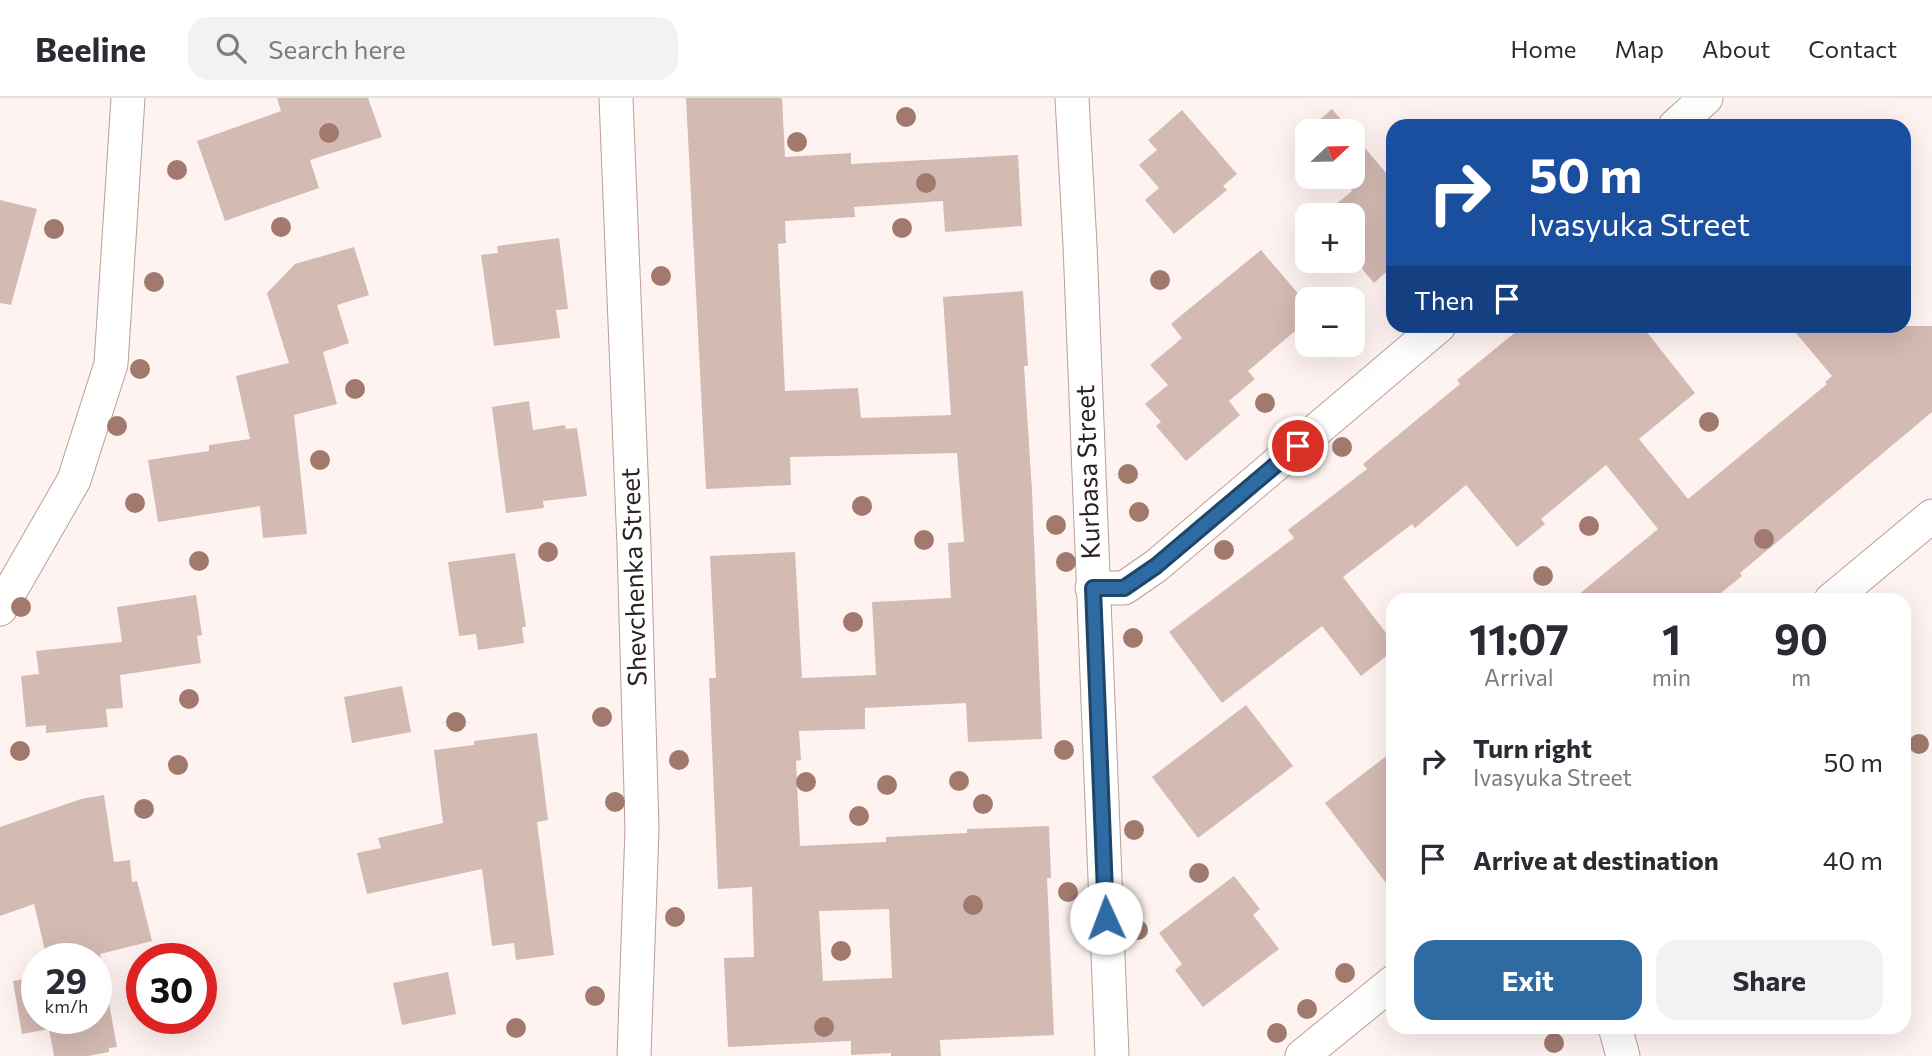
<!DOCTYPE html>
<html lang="en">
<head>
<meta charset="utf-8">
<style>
	:root { --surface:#fff; --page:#f2f2f3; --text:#2b2b33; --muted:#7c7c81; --line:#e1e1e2; --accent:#2e6ba2 }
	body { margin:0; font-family:Commissioner,sans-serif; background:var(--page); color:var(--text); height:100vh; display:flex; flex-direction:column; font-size:26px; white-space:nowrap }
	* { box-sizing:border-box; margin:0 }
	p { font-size:23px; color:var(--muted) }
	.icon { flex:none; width:38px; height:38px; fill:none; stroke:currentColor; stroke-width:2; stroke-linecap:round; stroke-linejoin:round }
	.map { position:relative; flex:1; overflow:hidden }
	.side { position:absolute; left:1386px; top:495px; width:525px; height:441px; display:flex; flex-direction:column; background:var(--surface); border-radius:21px; box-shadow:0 7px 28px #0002 }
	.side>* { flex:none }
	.guide { position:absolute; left:1386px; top:21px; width:525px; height:214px; border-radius:21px; box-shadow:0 7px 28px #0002; background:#1a4fa0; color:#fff; overflow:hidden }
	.needle { width:46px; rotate:68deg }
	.tools { position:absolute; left:1295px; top:21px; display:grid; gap:14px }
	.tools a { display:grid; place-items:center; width:70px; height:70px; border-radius:14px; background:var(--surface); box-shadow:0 7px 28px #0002; font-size:35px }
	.speed { position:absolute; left:21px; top:845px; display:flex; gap:14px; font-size:35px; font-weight:700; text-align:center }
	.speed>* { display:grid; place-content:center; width:91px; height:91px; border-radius:50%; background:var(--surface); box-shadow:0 7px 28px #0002; line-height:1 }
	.speed small { font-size:18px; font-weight:400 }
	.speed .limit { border:10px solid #d22; background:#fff; color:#111 }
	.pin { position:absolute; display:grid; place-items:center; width:60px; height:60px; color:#fff; margin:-30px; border:4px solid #fff; border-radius:50%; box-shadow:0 2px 7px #0007 }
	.me { position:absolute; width:77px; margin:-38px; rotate:358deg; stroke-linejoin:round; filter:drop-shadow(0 0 5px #0008) }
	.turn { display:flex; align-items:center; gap:24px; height:147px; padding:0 28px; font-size:32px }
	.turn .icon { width:91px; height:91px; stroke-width:2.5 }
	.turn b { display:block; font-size:49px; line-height:60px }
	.then { display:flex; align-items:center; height:66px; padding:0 28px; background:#0003; gap:14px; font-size:26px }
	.eta { display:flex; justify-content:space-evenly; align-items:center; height:119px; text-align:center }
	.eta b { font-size:42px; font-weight:700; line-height:49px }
	.button { display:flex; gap:14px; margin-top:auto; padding:14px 28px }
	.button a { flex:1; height:80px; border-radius:21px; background:var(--accent); color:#fff; font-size:28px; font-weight:700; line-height:80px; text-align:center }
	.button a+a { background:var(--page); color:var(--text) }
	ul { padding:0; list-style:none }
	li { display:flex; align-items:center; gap:21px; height:98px; padding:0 28px }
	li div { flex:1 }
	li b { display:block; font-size:26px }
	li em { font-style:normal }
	header { display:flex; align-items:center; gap:42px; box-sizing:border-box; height:98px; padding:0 35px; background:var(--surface); border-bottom:2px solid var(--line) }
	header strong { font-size:33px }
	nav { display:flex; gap:38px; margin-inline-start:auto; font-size:24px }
	.search { width:490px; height:63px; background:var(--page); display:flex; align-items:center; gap:18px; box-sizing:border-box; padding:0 24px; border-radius:21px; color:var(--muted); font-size:26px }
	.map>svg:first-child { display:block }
	.building { fill:#d3bab2; fill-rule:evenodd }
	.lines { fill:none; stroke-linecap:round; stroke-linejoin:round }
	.minor-casing { stroke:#b9a098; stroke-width:35 }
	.minor { stroke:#fff; stroke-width:33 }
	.tree { fill:#a17a6d }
	.route-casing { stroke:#1e4669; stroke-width:18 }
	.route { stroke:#2e6ba2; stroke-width:12 }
	.labels { text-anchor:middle; stroke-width:5; stroke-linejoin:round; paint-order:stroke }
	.street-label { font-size:26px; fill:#2c221f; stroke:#fff }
</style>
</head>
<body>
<header>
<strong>Beeline</strong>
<div class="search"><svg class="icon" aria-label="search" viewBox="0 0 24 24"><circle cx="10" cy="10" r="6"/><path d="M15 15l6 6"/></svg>Search here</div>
<nav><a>Home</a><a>Map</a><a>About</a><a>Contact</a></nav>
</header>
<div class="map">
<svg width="1932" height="958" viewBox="0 0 1932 958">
	<rect width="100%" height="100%" fill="#fef3f0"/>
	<!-- building -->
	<g class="building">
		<polygon points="277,0 368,0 382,39 310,62 319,90 225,123 197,43 281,13"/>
		<path d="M686,0H782L785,59L851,55V66L1018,57L1022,128L945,134L943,103L854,109L855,119L785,123L786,145L778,146L785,293L858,290L861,320L951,317L943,199L1023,193L1028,268H1024L1032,393L1042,641L968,644L966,605L865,610V631L799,633L801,662L796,663L800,748L886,744V739L967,735V731L1049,728L1051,780H1047L1054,937L940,942L941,958H891V955L851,957V943L728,949L724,860L754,859L752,789L718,791L709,580H716L710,458L795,454L802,580L876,577L872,504L951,500L948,445L964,444L957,355L790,359L791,387L706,391ZM889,811L892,880L823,883L819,813Z"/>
		<polygon points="1332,11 1351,33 1307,33 1307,41 1303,36"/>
		<polygon points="1182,12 1237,76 1223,88 1227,92 1174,136 1145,102 1159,90 1139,67 1157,52 1148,42"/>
		<polygon points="1353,36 1393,83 1393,168 1374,185 1353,160 1353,117 1323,117 1352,93 1340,79 1353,79"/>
		<polygon points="0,102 37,111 11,207 0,205"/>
		<polygon points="559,140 568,211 556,212 560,240 494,248 481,157 498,155 497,148"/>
		<polygon points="354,149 369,197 337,207 349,245 323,254 337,306 294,317 307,436 263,440 260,408 158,424 148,362 209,353 209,347 250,341 236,278 289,265 267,195 295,166"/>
		<polygon points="1261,152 1307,206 1307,223 1248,273 1255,281 1229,303 1240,317 1186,363 1156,328 1161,324 1145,306 1168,287 1150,267 1182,240 1171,226 1178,220"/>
		<polygon points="1523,228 1642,228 1695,295 1639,341 1688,401 1827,286 1825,284 1832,278 1790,228 1932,228 1932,314 1740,475 1742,478 1712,502 1572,502 1658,431 1606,367 1541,421 1545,426 1517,449 1466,387 1415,430 1412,426 1343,479 1393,544 1393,553 1361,578 1322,528 1222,605 1169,534 1294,440 1288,432 1367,371 1363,366 1460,286 1457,282"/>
		<polygon points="529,303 533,332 565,327 566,331 577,330 587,398 543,403 544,410 506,415 492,309"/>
		<polygon points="515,455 526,529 522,529 524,545 478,552 476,536 459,538 448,464"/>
		<polygon points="196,497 202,537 197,538 201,565 120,577 123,610 106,611 108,629 46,635 46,627 26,629 21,578 39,576 36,553 122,544 117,509"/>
		<polygon points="402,588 411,634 352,645 344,599"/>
		<polygon points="1246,607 1293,668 1198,740 1152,679"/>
		<polygon points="537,635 548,722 537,724 554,857 516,862 514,845 492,848 482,771 367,796 357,755 381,750 378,740 443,725 434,652 474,647 474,643"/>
		<polygon points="1393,653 1393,794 1325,705"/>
		<polygon points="104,697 114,764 130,762 132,784 137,783 152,843 100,856 117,949 109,950 109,954 88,958 54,958 49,931 22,936 13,883 37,879 37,920 96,920 96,861 47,861 34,806 0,818 0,729 81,701"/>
		<polygon points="1234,778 1260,811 1253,817 1279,851 1203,909 1175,872 1182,866 1159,835"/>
		<polygon points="448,874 456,916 402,927 393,885"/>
	</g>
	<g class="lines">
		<!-- minor casing -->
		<g class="minor-casing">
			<g id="minor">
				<polyline points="616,0 634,448 642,731 634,958"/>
				<polyline points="1072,0 1080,147 1112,958"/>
				<polyline points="1675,28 1706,0"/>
				<polyline points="1092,490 1124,490 1156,468 1439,228"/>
				<polyline points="1831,502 1932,418"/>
				<polyline points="0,511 74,382 111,266 128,0"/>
				<polyline points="1615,929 1623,958"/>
				<polyline points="1302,958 1393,884"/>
			</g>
		</g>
		<!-- minor -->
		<use href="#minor" class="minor"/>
	</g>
	<!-- trees -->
	<g class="tree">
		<circle cx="906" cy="19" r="10"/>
		<circle cx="329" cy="35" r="10"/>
		<circle cx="797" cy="44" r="10"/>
		<circle cx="177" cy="72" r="10"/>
		<circle cx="926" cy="85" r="10"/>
		<circle cx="281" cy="129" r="10"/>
		<circle cx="902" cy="130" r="10"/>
		<circle cx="54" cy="131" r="10"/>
		<circle cx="661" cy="178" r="10"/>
		<circle cx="1160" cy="182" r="10"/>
		<circle cx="154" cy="184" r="10"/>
		<circle cx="140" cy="271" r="10"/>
		<circle cx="355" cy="291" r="10"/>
		<circle cx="1265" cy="305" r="10"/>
		<circle cx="1709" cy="324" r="10"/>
		<circle cx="117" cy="328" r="10"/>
		<circle cx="1342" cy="349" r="10"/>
		<circle cx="320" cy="362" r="10"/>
		<circle cx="1128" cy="376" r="10"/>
		<circle cx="135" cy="405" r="10"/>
		<circle cx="862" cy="408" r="10"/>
		<circle cx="1139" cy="414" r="10"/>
		<circle cx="1056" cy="427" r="10"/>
		<circle cx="1589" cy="428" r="10"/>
		<circle cx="1764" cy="441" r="10"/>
		<circle cx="924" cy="442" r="10"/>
		<circle cx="1224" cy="452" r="10"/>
		<circle cx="548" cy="454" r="10"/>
		<circle cx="199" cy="463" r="10"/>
		<circle cx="1066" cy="464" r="10"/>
		<circle cx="1543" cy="478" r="10"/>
		<circle cx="21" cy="509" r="10"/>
		<circle cx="853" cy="524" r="10"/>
		<circle cx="1133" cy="540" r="10"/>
		<circle cx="189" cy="601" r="10"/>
		<circle cx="602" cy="619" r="10"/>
		<circle cx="456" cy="624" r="10"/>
		<circle cx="1919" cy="646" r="10"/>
		<circle cx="1064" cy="652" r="10"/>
		<circle cx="20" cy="653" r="10"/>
		<circle cx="679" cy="662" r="10"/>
		<circle cx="178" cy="667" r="10"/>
		<circle cx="959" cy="683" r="10"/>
		<circle cx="806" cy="684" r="10"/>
		<circle cx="887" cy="687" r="10"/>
		<circle cx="615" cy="704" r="10"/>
		<circle cx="983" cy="706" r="10"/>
		<circle cx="144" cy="711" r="10"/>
		<circle cx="859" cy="718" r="10"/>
		<circle cx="1134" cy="732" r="10"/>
		<circle cx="1199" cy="775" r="10"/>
		<circle cx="1068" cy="794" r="10"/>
		<circle cx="973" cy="807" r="10"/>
		<circle cx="675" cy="819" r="10"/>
		<circle cx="1138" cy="832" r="10"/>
		<circle cx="841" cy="853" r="10"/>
		<circle cx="1345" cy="875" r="10"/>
		<circle cx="595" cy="898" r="10"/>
		<circle cx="1307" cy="911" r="10"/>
		<circle cx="824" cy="929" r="10"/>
		<circle cx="516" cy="930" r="10"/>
		<circle cx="1277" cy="935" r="10"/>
		<circle cx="1554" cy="945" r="10"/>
	</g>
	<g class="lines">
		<!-- route casing -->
		<g class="route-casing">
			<polyline id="route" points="1106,820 1093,490 1124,490 1156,468 1298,348"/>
		</g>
		<!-- route -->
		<use href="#route" class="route"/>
	</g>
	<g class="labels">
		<!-- street labels -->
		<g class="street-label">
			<text transform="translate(1088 374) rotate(-92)" y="9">Kurbasa Street</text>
			<text transform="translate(634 479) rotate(-92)" y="9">Shevchenka Street</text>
		</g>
	</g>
</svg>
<div class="tools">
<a><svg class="needle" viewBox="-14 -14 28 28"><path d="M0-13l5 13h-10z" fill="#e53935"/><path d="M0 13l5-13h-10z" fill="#7c7c81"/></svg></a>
<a>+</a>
<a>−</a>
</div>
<div class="speed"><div>29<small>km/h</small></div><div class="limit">30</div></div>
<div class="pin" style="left:1298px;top:348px;background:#d93025"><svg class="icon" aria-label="arrive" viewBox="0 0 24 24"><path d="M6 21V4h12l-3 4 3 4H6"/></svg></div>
<svg class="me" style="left:1106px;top:820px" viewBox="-20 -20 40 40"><circle r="19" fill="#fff"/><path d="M0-13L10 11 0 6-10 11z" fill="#2e6ba2"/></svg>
<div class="guide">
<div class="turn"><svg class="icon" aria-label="right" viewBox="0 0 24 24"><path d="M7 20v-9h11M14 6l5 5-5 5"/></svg><div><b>50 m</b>Ivasyuka Street</div></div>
<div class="then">Then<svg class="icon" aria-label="arrive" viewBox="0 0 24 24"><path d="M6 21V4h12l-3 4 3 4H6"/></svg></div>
</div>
<section class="side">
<div class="eta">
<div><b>11:07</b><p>Arrival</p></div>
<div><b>1</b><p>min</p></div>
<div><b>90</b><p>m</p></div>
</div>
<ul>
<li><svg class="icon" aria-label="right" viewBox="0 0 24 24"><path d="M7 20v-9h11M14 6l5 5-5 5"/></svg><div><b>Turn right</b><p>Ivasyuka Street</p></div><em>50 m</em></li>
<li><svg class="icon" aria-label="arrive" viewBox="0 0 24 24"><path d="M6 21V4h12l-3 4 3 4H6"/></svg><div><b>Arrive at destination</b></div><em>40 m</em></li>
</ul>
<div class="button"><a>Exit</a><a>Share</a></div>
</section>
</div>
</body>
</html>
